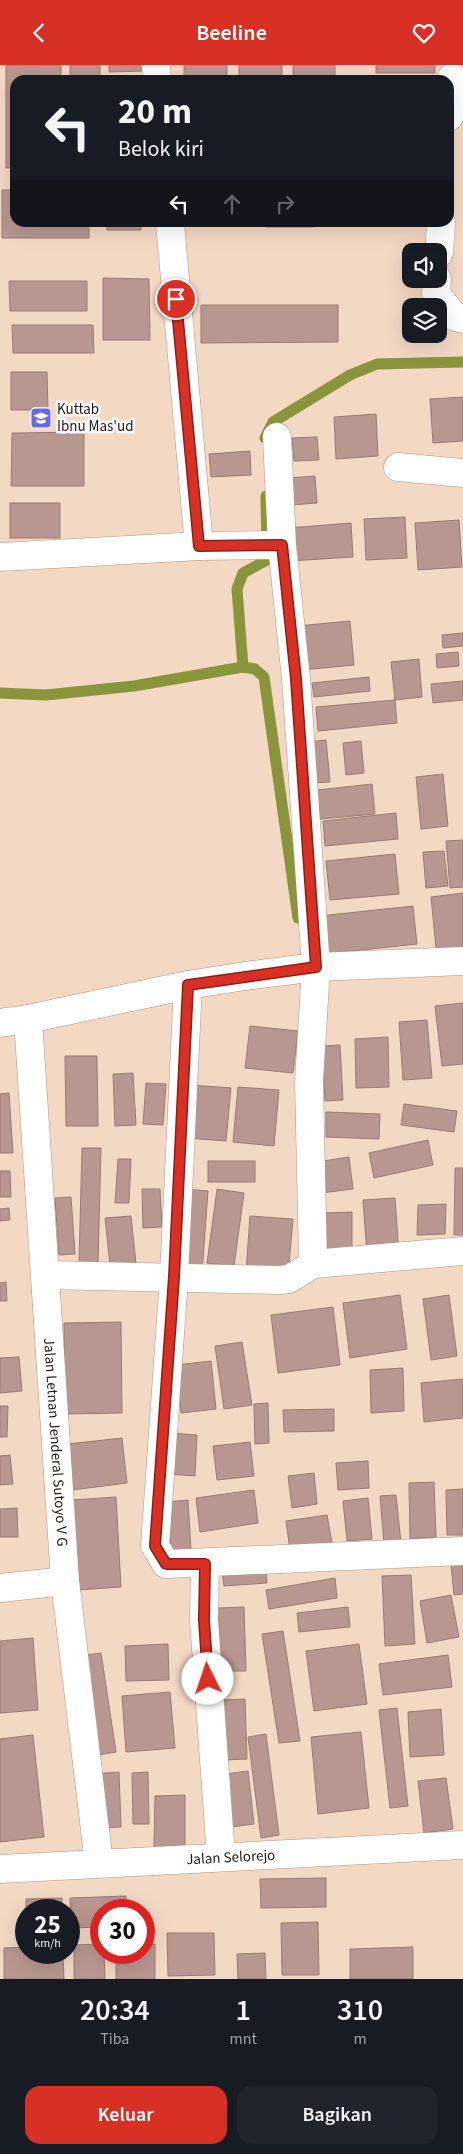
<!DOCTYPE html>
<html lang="id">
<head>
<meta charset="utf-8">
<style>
	:root { --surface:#171b24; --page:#20242c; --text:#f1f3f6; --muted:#9ea1a6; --accent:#d93025 }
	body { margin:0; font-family:"Source Sans 3",sans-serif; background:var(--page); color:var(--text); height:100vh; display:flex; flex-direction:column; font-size:19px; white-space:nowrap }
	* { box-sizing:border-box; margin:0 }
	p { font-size:16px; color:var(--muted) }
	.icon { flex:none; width:28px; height:28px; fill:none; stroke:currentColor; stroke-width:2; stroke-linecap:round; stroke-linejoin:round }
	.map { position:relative; height:1914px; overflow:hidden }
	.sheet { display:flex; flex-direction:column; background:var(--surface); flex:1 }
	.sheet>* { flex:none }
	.banner { position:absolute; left:10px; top:10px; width:444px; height:152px; border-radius:15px; box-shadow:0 5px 20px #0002; background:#171b24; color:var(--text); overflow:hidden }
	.tools { position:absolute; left:402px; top:178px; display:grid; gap:10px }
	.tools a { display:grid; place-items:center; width:45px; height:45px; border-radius:10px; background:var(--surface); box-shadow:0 5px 20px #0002; font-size:25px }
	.speed { position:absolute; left:15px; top:1834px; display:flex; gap:10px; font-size:25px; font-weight:700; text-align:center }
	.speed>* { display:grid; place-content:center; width:65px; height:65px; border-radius:50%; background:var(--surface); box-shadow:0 5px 20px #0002; line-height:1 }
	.speed small { font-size:12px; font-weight:400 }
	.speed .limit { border:8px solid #d22; background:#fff; color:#111 }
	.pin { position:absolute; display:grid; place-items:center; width:42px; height:42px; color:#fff; margin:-21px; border:2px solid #fff; border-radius:50%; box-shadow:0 1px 5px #0007 }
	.me { position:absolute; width:55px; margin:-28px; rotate:356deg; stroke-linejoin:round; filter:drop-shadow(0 0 4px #0008) }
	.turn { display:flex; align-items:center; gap:18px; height:105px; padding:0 25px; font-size:22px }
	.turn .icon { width:65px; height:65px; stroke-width:2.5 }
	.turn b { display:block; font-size:35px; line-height:42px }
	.lanes { display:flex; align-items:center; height:48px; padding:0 25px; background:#0003; justify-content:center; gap:25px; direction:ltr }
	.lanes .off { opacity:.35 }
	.eta { display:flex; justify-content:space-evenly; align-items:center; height:85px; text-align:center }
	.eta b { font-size:30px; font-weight:600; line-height:35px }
	.action { display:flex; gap:10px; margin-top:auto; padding:10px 25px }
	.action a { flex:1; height:58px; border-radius:15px; background:var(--accent); color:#fff; font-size:20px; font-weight:600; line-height:58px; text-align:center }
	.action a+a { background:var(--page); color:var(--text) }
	header { display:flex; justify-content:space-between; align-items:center; height:65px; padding:0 25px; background:var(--accent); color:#fff; font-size:22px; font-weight:600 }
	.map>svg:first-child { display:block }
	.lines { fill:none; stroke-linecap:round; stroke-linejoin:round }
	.stream { stroke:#8a953b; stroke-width:11 }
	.building { fill:#b89790; stroke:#9a7b74 }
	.street-casing { stroke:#b19784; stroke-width:29 }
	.secondary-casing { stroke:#b19784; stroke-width:29 }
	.street { stroke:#fff; stroke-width:28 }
	.secondary { stroke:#fff; stroke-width:28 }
	.route-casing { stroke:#8d1f18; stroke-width:12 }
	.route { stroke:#d93025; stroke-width:9 }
	.labels { text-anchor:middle; stroke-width:5; stroke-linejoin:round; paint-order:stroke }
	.poi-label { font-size:15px; fill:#241a13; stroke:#fff; text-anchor:start }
	.street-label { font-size:15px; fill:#241a13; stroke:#fff }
</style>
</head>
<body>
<header><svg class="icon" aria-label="back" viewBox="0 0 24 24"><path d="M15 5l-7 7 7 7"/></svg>Beeline<svg class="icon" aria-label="heart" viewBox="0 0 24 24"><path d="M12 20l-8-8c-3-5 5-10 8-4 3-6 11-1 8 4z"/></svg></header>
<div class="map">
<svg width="463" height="1914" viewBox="0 0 463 1914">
	<rect width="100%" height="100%" fill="#f3d8c4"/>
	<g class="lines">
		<!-- stream -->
		<g class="stream">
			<polyline points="265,373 273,357 350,310 377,299 463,297"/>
			<polyline points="243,602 255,604 264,612 298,853"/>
			<polyline points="0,628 46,630 134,621 243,602 237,524 243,508 267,495 266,431"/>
		</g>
	</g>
	<!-- building -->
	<g class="building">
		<polygon points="6,0 61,0 61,15 15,15 15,103 6,103"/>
		<rect x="70" y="0" width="30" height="15"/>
		<polygon points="109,0 144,0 144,6 109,7"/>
		<rect x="184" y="0" width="43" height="15"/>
		<rect x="239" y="0" width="43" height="15"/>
		<rect x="293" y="0" width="42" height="15"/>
		<rect x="376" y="0" width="59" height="8"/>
		<polygon points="2,125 15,125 15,158 89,158 89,173 2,173"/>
		<polygon points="106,158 141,158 141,165 107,165"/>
		<rect x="191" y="158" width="59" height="3"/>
		<rect x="266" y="158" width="48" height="4"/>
		<polygon points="103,213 149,214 150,275 103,275"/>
		<polygon points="9,216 87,216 87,246 10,246"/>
		<polygon points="201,240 338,240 338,277 201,278"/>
		<polygon points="12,260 93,260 94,288 13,288"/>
		<polygon points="11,307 47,307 48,345 11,345"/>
		<polygon points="463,332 463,376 433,378 430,334"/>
		<polygon points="376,349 378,391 336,394 334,352"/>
		<polygon points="84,367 84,421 11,421 12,368"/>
		<polygon points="317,372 319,395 294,396 292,373"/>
		<polygon points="250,386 251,410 211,412 209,389"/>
		<polygon points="315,411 317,438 291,440 289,413"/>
		<rect x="10" y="438" width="50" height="35"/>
		<polygon points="405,452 407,493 366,495 364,454"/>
		<polygon points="459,455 462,502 418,505 415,458"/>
		<polygon points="351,458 353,492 290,496 288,463"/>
		<polygon points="350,556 354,600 302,605 297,561"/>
		<polygon points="463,568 463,581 443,583 442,570"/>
		<polygon points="458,587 459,601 437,603 436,589"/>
		<polygon points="419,594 422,632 395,635 391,597"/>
		<polygon points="369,612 370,626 314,632 312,618"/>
		<polygon points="463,616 463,635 433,638 431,619"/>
		<polygon points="395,635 397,658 318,666 316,642"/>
		<polygon points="326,675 330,717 311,718 307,677"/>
		<polygon points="361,676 364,708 346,710 343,678"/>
		<polygon points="443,709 448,761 421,764 416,712"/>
		<polygon points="372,719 375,749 310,755 308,726"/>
		<polygon points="396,748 398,774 325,781 323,756"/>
		<polygon points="463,775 463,822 450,823 446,776"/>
		<polygon points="444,786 448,821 426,823 423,787"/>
		<polygon points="395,789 399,829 330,835 326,796"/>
		<polygon points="463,828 463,890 437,893 431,832"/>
		<polygon points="413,841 417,879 325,889 320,851"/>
		<polygon points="463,938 463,999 442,1001 435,941"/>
		<polygon points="427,955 432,1013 403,1015 399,957"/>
		<polygon points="250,961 298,966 293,1008 245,1003"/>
		<polygon points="388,972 389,1022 356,1023 355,974"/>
		<polygon points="340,980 343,1035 325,1036 322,981"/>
		<polygon points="65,991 97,991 98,1061 66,1061"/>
		<polygon points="133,1008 136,1060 115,1061 113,1009"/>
		<polygon points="146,1018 166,1019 163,1060 143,1059"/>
		<polygon points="191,1020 231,1023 226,1076 186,1073"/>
		<polygon points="238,1022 279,1025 274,1081 233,1077"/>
		<polygon points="9,1028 13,1088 0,1088 0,1029"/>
		<polygon points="404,1039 457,1046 454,1067 401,1060"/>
		<polygon points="326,1047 380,1049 379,1074 326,1072"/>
		<polygon points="428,1075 433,1100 374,1113 369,1088"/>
		<polygon points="82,1083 101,1083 98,1199 79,1198"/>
		<polygon points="349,1092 353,1124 321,1128 317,1097"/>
		<polygon points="118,1094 131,1094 129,1138 115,1138"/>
		<rect x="208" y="1096" width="47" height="21"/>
		<polygon points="455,1103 463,1103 463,1170 454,1170"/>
		<polygon points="0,1106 10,1106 11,1132 0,1132"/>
		<polygon points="142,1124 160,1124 162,1162 143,1163"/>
		<polygon points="185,1124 208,1126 202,1208 179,1206"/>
		<polygon points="217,1124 244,1128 234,1201 207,1198"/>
		<polygon points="71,1132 75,1189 59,1190 55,1133"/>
		<polygon points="395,1133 399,1189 367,1191 363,1135"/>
		<polygon points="446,1139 445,1169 417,1170 418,1140"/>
		<polygon points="9,1143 10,1155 0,1156 0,1144"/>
		<polygon points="352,1147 352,1194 322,1194 321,1148"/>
		<polygon points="131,1151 136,1198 110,1200 105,1153"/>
		<polygon points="250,1151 293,1154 288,1210 246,1207"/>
		<polygon points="6,1217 7,1236 0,1236 0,1218"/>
		<polygon points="400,1230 407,1284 350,1293 343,1238"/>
		<polygon points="449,1230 457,1291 431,1295 423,1234"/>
		<polygon points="333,1242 340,1300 278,1308 271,1250"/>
		<polygon points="121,1257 122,1348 65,1349 64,1258"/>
		<polygon points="242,1277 252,1340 224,1344 215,1281"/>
		<polygon points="19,1292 22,1326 0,1328 0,1293"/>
		<polygon points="211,1296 216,1344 181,1348 176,1300"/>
		<polygon points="403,1303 404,1346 371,1348 370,1305"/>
		<polygon points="463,1314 463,1353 424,1357 421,1318"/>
		<polygon points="268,1338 269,1378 255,1379 254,1339"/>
		<polygon points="0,1341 8,1341 7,1372 0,1372"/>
		<polygon points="334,1344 334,1366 284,1367 283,1345"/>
		<polygon points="170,1368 197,1370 195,1411 167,1409"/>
		<polygon points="122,1373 127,1418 64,1426 58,1380"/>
		<polygon points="250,1377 254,1411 217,1415 213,1381"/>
		<polygon points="10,1390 13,1419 0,1420 0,1391"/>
		<polygon points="368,1396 369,1423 338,1425 336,1398"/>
		<polygon points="314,1408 317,1439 292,1443 288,1411"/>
		<polygon points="434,1417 436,1472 410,1474 409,1418"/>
		<polygon points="463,1424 463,1470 447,1470 446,1425"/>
		<polygon points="254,1425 258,1458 200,1467 196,1433"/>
		<polygon points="396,1430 401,1478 384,1479 380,1431"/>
		<polygon points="116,1432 121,1522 78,1525 72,1435"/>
		<polygon points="368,1433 372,1474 347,1476 343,1436"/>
		<polygon points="188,1435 191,1485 171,1486 167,1437"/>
		<polygon points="17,1443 18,1472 0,1472 0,1444"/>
		<polygon points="327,1450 332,1478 290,1485 286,1456"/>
		<polygon points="463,1499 463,1529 454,1530 451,1500"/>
		<polygon points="266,1503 267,1518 224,1521 222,1506"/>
		<polygon points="411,1510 415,1579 385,1581 382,1511"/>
		<polygon points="335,1513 337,1533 269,1544 266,1525"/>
		<polygon points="451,1530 459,1572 427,1578 420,1536"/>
		<polygon points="244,1542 246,1606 221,1606 218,1543"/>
		<polygon points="348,1542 350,1562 299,1567 297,1548"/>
		<polygon points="283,1566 300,1676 279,1678 262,1569"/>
		<polygon points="33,1573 38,1645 0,1648 0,1576"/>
		<polygon points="168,1579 169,1615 126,1616 125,1581"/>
		<polygon points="359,1579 367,1639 314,1646 306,1586"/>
		<polygon points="101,1588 116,1687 92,1691 77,1591"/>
		<polygon points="448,1590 452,1622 383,1630 379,1599"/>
		<polygon points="170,1627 175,1683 126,1687 122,1631"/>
		<polygon points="245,1634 247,1694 222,1695 220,1635"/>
		<polygon points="397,1643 408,1741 390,1743 379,1645"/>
		<polygon points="441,1644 444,1690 410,1692 408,1647"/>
		<polygon points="361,1667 369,1743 318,1749 311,1672"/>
		<polygon points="266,1669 279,1770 261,1773 248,1672"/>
		<polygon points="33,1670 44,1772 0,1777 0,1674"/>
		<polygon points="248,1706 254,1759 223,1763 217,1710"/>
		<polygon points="119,1707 121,1762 96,1763 93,1709"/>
		<polygon points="148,1707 149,1759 133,1759 132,1708"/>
		<polygon points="446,1713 453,1764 424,1768 418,1716"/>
		<polygon points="185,1730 185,1785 154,1784 155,1731"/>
		<polygon points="326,1813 326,1842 261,1843 260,1814"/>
		<polygon points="126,1831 126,1845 101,1845 101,1862 71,1863 70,1833"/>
		<polygon points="62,1833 62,1845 26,1845 26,1834"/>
		<polygon points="318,1857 319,1910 282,1910 281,1858"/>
		<polygon points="167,1868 214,1868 215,1910 168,1911"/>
		<polygon points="101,1879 101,1888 104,1888 105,1914 74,1914 74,1880"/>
		<polygon points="144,1879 155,1879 155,1914 116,1914 116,1888 144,1888"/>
		<polygon points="26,1882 26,1888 63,1888 64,1914 4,1914 4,1883"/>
		<polygon points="413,1882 413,1914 350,1914 350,1884"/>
		<polygon points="265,1888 266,1914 238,1914 237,1889"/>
	</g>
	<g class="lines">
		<!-- street casing -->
		<g class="street-casing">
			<g id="street">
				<polyline points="156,0 157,15"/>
				<polyline points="449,52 452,12"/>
				<polyline points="170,158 199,481"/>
				<polyline points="439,188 441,158"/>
				<polyline points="437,214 436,229 455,252 463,254"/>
				<polyline points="277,372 282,480 296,614 316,902 309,1016 313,1199"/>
				<polyline points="398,402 463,408"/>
				<polyline points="0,492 199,481 282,480"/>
				<polyline points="188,920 174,1212 155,1481 166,1499 463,1486"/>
				<path id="s1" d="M28,954L65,1516L99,1798"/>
				<polyline points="0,958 28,954 188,920 245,911 316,902 463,896"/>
				<polyline points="46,1210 280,1215 289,1214 313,1199 463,1186"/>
				<polyline points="205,1499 204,1555 221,1792"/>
				<polyline points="0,1523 65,1516"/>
			</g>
		</g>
		<!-- secondary casing -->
		<g class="secondary-casing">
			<g id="secondary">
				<path id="s2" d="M0,1804L463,1780"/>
			</g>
		</g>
		<!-- street -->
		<use href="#street" class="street"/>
		<!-- secondary -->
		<use href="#secondary" class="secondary"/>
	</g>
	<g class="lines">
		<!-- route casing -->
		<g class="route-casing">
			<polyline id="route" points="176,234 199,481 282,480 296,614 316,902 188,920 174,1212 155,1481 166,1499 205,1499 204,1555 208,1614"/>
		</g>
		<!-- route -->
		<use href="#route" class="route"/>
	</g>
	<!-- icons -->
	<defs>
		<g id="school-square" transform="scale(1.125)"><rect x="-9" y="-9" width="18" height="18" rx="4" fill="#696ae3" stroke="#fff"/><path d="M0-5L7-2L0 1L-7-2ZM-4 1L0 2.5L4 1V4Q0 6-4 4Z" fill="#fff"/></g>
	</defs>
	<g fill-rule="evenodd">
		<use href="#school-square" x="41" y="353"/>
	</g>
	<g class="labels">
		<!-- poi labels -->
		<g class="poi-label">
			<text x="57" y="349">Kuttab<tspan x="57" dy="17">Ibnu Mas'ud</tspan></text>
		</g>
		<!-- street labels -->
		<g class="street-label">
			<text dy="5" stroke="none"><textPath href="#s1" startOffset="424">Jalan Letnan Jenderal Sutoyo V G</textPath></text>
			<text dy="5" stroke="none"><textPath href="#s2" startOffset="231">Jalan Selorejo</textPath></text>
		</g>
	</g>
</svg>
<div class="tools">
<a><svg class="icon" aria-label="sound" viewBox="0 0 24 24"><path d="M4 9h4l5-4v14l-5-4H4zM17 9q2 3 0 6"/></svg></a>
<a><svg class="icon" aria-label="layers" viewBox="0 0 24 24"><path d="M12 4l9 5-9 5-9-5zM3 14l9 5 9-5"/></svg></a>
</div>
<div class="speed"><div>25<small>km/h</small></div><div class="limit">30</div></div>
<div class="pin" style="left:176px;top:234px;background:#d93025"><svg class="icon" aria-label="arrive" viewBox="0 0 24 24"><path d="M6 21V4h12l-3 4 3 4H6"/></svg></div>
<svg class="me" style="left:208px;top:1614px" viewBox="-20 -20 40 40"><circle r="19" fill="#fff"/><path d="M0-13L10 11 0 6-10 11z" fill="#d93025"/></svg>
<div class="banner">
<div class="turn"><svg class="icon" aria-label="left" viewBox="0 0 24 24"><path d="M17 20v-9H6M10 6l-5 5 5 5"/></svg><div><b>20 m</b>Belok kiri</div></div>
<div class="lanes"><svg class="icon" aria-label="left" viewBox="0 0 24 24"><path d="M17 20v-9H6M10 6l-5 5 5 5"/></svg><svg class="icon off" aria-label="ahead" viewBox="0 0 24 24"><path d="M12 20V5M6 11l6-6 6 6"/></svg><svg class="icon off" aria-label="right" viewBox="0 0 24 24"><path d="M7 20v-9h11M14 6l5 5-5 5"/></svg></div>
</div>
</div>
<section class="sheet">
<div class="eta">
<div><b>20:34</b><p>Tiba</p></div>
<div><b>1</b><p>mnt</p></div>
<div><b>310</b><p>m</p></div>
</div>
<div class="action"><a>Keluar</a><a>Bagikan</a></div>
</section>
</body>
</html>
